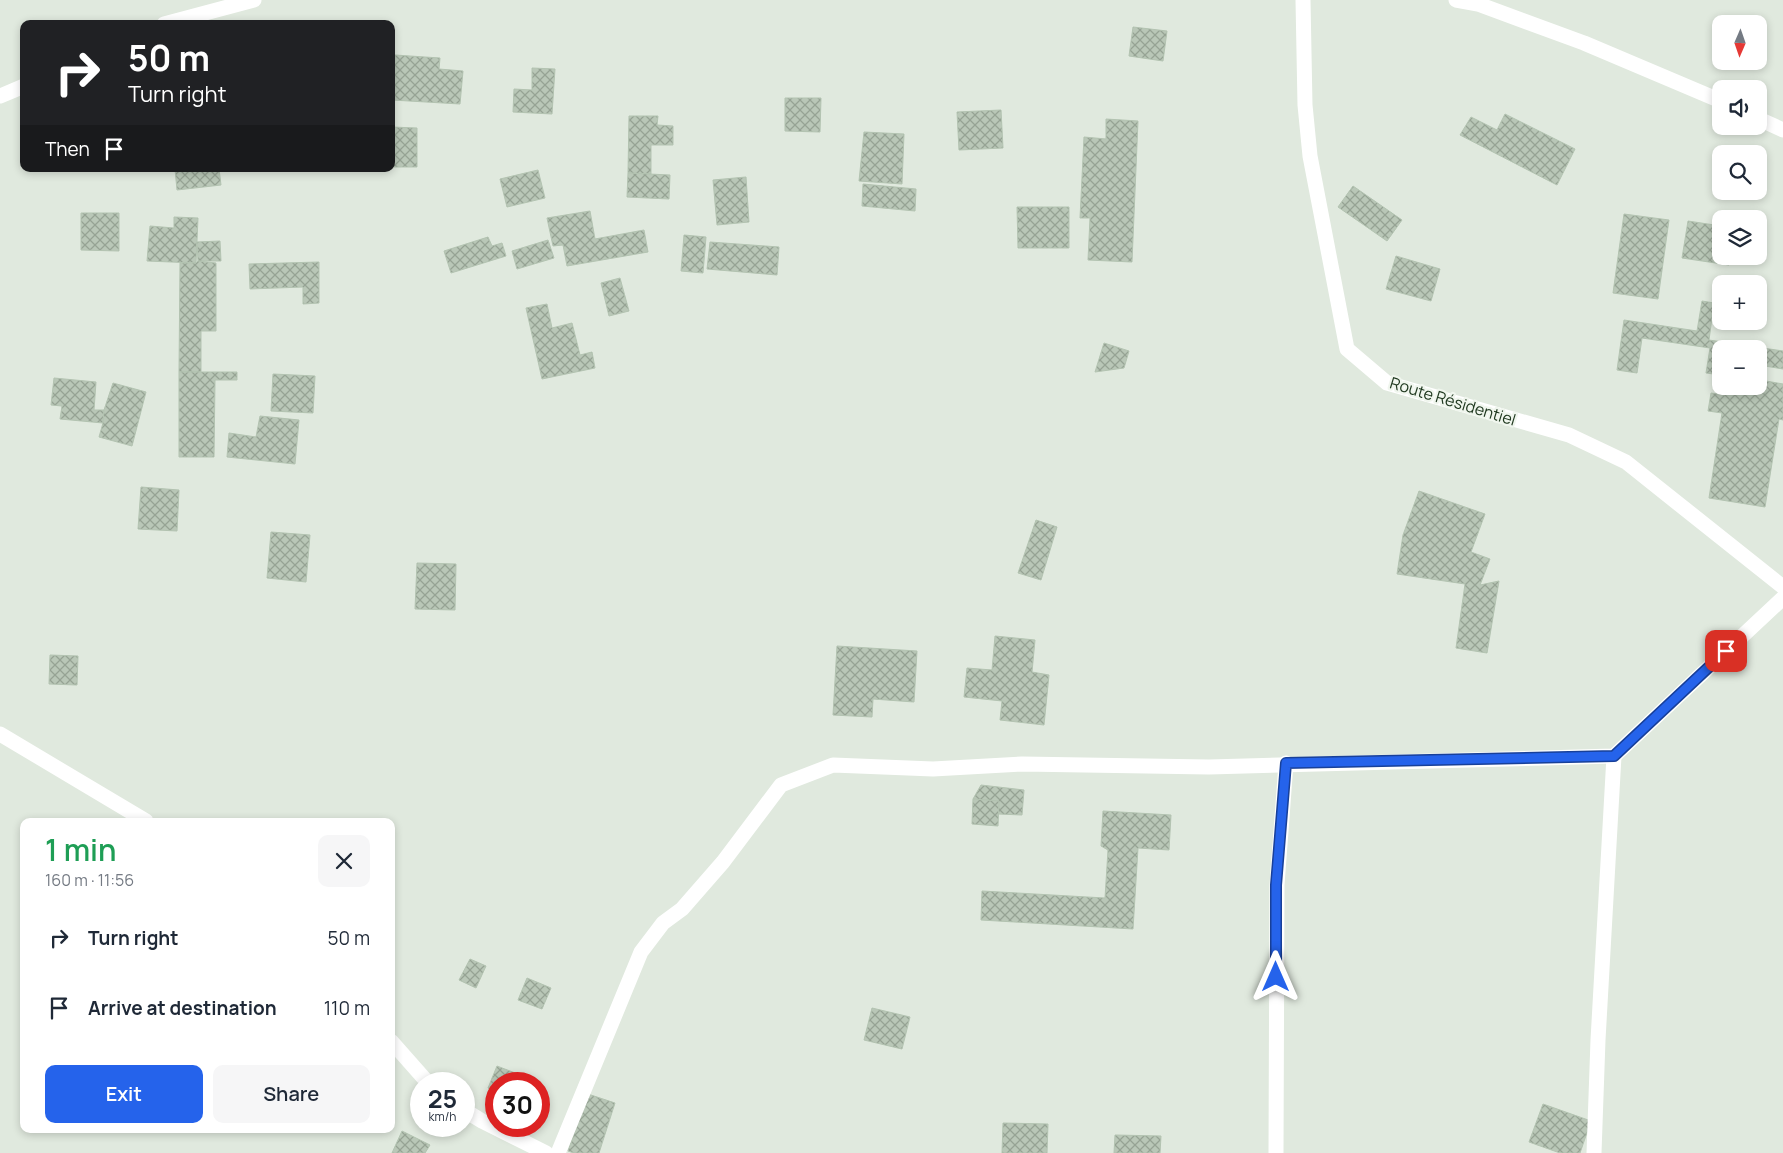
<!DOCTYPE html>
<html lang="en">
<head>
<meta charset="utf-8">
<style>
	:root { --surface:#fff; --page:#f6f6f7; --text:#1f2937; --muted:#747a83; --accent:#2563eb }
	body { margin:0; font-family:Manrope,sans-serif; background:var(--page); color:var(--text); height:100vh; display:flex; flex-direction:column; font-size:19px; white-space:nowrap }
	* { box-sizing:border-box; margin:0 }
	p { font-size:16px; color:var(--muted) }
	.icon { flex:none; width:28px; height:28px; fill:none; stroke:currentColor; stroke-width:2; stroke-linecap:round; stroke-linejoin:round }
	.map { position:relative; flex:1; overflow:hidden }
	.side { position:absolute; left:20px; top:818px; width:375px; height:315px; display:flex; flex-direction:column; background:var(--surface); border-radius:10px; box-shadow:0 2px 8px #0003 }
	.side>* { flex:none }
	.hud { position:absolute; left:20px; top:20px; width:375px; height:152px; border-radius:10px; box-shadow:0 2px 8px #0003; background:#202124; color:#fff; overflow:hidden }
	.needle { width:32px; rotate:182deg }
	.controls { position:absolute; left:1712px; top:15px; display:grid; gap:10px }
	.controls a { display:grid; place-items:center; width:55px; height:55px; border-radius:10px; background:var(--surface); box-shadow:0 2px 8px #0003; font-size:25px }
	.speed { position:absolute; left:410px; top:1072px; display:flex; gap:10px; font-size:25px; font-weight:700; text-align:center }
	.speed>* { display:grid; place-content:center; width:65px; height:65px; border-radius:50%; background:var(--surface); box-shadow:0 2px 8px #0003; line-height:1 }
	.speed small { font-size:12px; font-weight:400 }
	.speed .limit { border:8px solid #d22; background:#fff; color:#111 }
	.pin { position:absolute; display:grid; place-items:center; width:42px; height:42px; color:#fff; margin:-21px; border-radius:10px; box-shadow:0 2px 8px #0006 }
	.me { position:absolute; width:55px; margin:-28px; rotate:0deg; stroke-linejoin:round; filter:drop-shadow(0 0 4px #0008) }
	.turn { display:flex; align-items:center; gap:18px; height:105px; padding:0 25px; font-size:22px }
	.turn .icon { width:65px; height:65px; stroke-width:2.5 }
	.turn b { display:block; font-size:35px; line-height:42px }
	.then { display:flex; align-items:center; height:48px; padding:0 25px; background:#0003; gap:10px; font-size:19px }
	.round { display:grid; place-items:center; flex:none; width:52px; height:52px; border-radius:10px; background:var(--page) }
	.head { display:flex; align-items:center; justify-content:space-between; height:85px; padding:0 25px }
	h1 { font-size:30px; font-weight:600; line-height:38px; color:#1e9e55 }
	.button { display:flex; gap:10px; margin-top:auto; padding:10px 25px }
	.button a { flex:1; height:58px; border-radius:10px; background:var(--accent); color:#fff; font-size:20px; font-weight:600; line-height:58px; text-align:center }
	.button a+a { background:var(--page); color:var(--text) }
	ul { padding:0; list-style:none }
	li { display:flex; align-items:center; gap:15px; height:70px; padding:0 25px }
	li div { flex:1 }
	li b { display:block; font-size:19px }
	li em { font-style:normal }
	.map>svg:first-child { display:block }
	.building { fill:url(#building-cross-hatch); stroke:#b3c3b1 }
	.lines { fill:none; stroke-linecap:round; stroke-linejoin:round }
	.street { stroke:#fff; stroke-width:15 }
	.route-casing { stroke:#184099; stroke-width:12 }
	.route { stroke:#2563eb; stroke-width:9 }
	.labels { text-anchor:middle; stroke-width:4.5; stroke-linejoin:round; paint-order:stroke }
	.street-label { font-size:16px; fill:#203920; stroke:#f0f6ee }
</style>
</head>
<body>
<div class="map">
<svg width="1783" height="1153" viewBox="0 0 1783 1153">
	<defs>
		<pattern id="building-cross-hatch" width="8" height="8" patternUnits="userSpaceOnUse" patternTransform="scale(1.25)"><rect width="8" height="8" fill="#b9c7b7"/><path d="M0 0l8 8M0 8l8-8" fill="none" stroke="#96a394"/></pattern>
	</defs>
	<rect width="100%" height="100%" fill="#e0e9de"/>
	<!-- building -->
	<g class="building">
		<polygon points="1133,27 1167,31 1163,61 1129,56"/>
		<polygon points="395,55 440,58 439,69 463,71 460,104 392,100"/>
		<polygon points="532,68 555,69 552,114 513,112 514,89 532,90"/>
		<polygon points="785,98 821,98 820,132 785,131"/>
		<polygon points="1001,110 1003,148 959,150 957,112"/>
		<polygon points="1505,114 1575,149 1557,185 1460,135 1471,117 1497,130"/>
		<polygon points="629,116 658,116 657,125 673,126 673,145 651,145 651,174 628,173"/>
		<polygon points="1106,119 1138,121 1132,262 1088,260 1090,218 1080,218 1084,137 1106,139"/>
		<polygon points="391,127 417,128 417,167 391,167"/>
		<polygon points="864,132 904,134 902,184 859,181"/>
		<polygon points="175,169 219,169 221,185 177,190"/>
		<polygon points="538,170 545,198 507,207 500,179"/>
		<polygon points="628,173 670,175 669,199 627,197"/>
		<polygon points="746,177 749,222 717,225 713,180"/>
		<polygon points="863,184 916,189 915,211 862,206"/>
		<polygon points="1353,186 1402,220 1387,241 1338,207"/>
		<polygon points="1017,207 1069,207 1069,248 1018,248"/>
		<polygon points="590,211 595,239 644,230 648,252 567,266 563,245 553,246 547,218"/>
		<polygon points="81,213 119,213 119,251 81,250"/>
		<polygon points="1624,214 1669,220 1658,299 1613,293"/>
		<polygon points="174,217 198,218 196,263 147,261 150,226 174,228"/>
		<polygon points="1688,221 1721,226 1721,256 1731,256 1729,265 1682,258"/>
		<polygon points="684,235 706,237 703,273 681,271"/>
		<polygon points="488,237 492,246 502,243 506,256 451,273 444,251"/>
		<polygon points="548,240 554,258 517,269 512,251"/>
		<polygon points="220,241 221,261 198,261 197,242"/>
		<polygon points="710,242 779,247 777,275 707,269"/>
		<polygon points="1396,256 1440,269 1431,301 1386,289"/>
		<polygon points="198,261 216,263 216,331 201,331 201,372 179,372 180,263 196,263"/>
		<polygon points="319,262 319,303 303,304 303,287 250,289 249,264"/>
		<polygon points="620,278 629,311 609,316 601,283"/>
		<polygon points="1702,301 1714,303 1709,340 1783,351 1783,369 1759,365 1759,349 1721,349 1721,375 1706,373 1710,348 1642,338 1637,373 1617,370 1624,320 1697,331"/>
		<polygon points="547,304 552,328 572,323 580,355 592,352 595,368 542,379 526,308"/>
		<polygon points="1104,343 1129,351 1124,368 1095,372"/>
		<polygon points="179,372 237,372 237,380 215,380 214,457 179,457"/>
		<polygon points="273,374 315,376 313,413 271,411"/>
		<polygon points="54,378 96,382 94,410 104,410 103,423 60,419 62,406 51,405"/>
		<polygon points="1766,381 1783,384 1783,420 1779,419 1765,507 1709,498 1722,413 1708,411 1711,393 1725,395 1727,386 1754,386 1753,391 1764,393"/>
		<polygon points="113,383 146,392 132,446 99,437 103,423 104,410"/>
		<polygon points="260,416 299,420 295,464 227,457 229,433 256,437"/>
		<polygon points="141,487 179,490 177,531 138,529"/>
		<polygon points="1419,491 1485,514 1471,552 1490,559 1480,585 1499,581 1487,653 1456,648 1465,584 1397,574 1403,535"/>
		<polygon points="1036,520 1057,527 1041,580 1018,573"/>
		<polygon points="271,532 310,535 306,582 267,578"/>
		<polygon points="417,563 456,564 455,610 415,609"/>
		<polygon points="995,636 1035,640 1032,672 1049,675 1044,725 1000,720 1002,701 964,697 967,668 992,670"/>
		<polygon points="837,646 917,651 914,702 873,699 872,717 833,715"/>
		<polygon points="50,655 78,656 77,685 49,684"/>
		<polygon points="981,785 1024,790 1022,815 998,814 999,801 973,799"/>
		<polygon points="973,799 999,801 998,826 972,824"/>
		<polygon points="1103,811 1171,815 1169,850 1138,848 1133,929 981,920 982,891 1105,898 1108,850 1101,846"/>
		<polygon points="470,959 486,966 476,988 459,980"/>
		<polygon points="527,978 551,988 542,1009 518,1000"/>
		<polygon points="872,1008 910,1017 902,1049 864,1040"/>
		<polygon points="497,1066 523,1076 520,1084 496,1084 496,1114 489,1112 496,1094 488,1088"/>
		<polygon points="588,1094 615,1103 599,1153 574,1153 568,1151"/>
		<polygon points="1543,1104 1591,1121 1580,1153 1560,1153 1529,1142"/>
		<polygon points="1003,1123 1048,1124 1047,1153 1002,1153"/>
		<polygon points="402,1131 430,1145 425,1153 392,1153"/>
		<polygon points="1115,1135 1161,1136 1160,1153 1114,1153"/>
	</g>
	<g class="lines">
		<!-- street -->
		<g class="street">
			<polyline points="1303,0 1305,105 1310,156 1347,349 1387,383 1569,435 1626,462 1783,587"/>
			<polyline points="1456,0 1478,4 1584,43 1721,101"/>
			<polyline points="164,24 254,0"/>
			<polyline points="0,96 24,86"/>
			<polyline points="1759,119 1783,130"/>
			<polyline points="0,734 146,821"/>
			<polyline points="391,1041 429,1084"/>
			<polyline points="464,1110 482,1121 546,1153"/>
			<polyline points="558,1153 641,952 663,923 682,909 723,862 781,785 833,765 933,769 1022,764 1209,767 1614,756 1783,598"/>
			<polyline points="1276,1153 1277,885 1286,763"/>
			<polyline points="1594,1153 1598,1040 1614,756"/>
		</g>
	</g>
	<g class="lines">
		<!-- route casing -->
		<g class="route-casing">
			<polyline id="route" points="1276,977 1276,885 1286,763 1614,756 1726,651"/>
		</g>
		<!-- route -->
		<use href="#route" class="route"/>
	</g>
	<g class="labels">
		<!-- street labels -->
		<g class="street-label">
			<text transform="translate(1453 401) rotate(17)" y="6">Route Résidentiel</text>
		</g>
	</g>
</svg>
<div class="controls">
<a><svg class="needle" viewBox="-14 -14 28 28"><path d="M0-13l5 13h-10z" fill="#e53935"/><path d="M0 13l5-13h-10z" fill="#747a83"/></svg></a>
<a><svg class="icon" aria-label="sound" viewBox="0 0 24 24"><path d="M4 9h4l5-4v14l-5-4H4zM17 9q2 3 0 6"/></svg></a>
<a><svg class="icon" aria-label="search" viewBox="0 0 24 24"><circle cx="10" cy="10" r="6"/><path d="M15 15l6 6"/></svg></a>
<a><svg class="icon" aria-label="layers" viewBox="0 0 24 24"><path d="M12 4l9 5-9 5-9-5zM3 14l9 5 9-5"/></svg></a>
<a>+</a>
<a>−</a>
</div>
<div class="speed"><div>25<small>km/h</small></div><div class="limit">30</div></div>
<div class="pin" style="left:1726px;top:651px;background:#d93025"><svg class="icon" aria-label="arrive" viewBox="0 0 24 24"><path d="M6 21V4h12l-3 4 3 4H6"/></svg></div>
<svg class="me" style="left:1276px;top:977px" viewBox="-20 -20 40 40"><path d="M0-17L14 15 0 8-14 15z" fill="#2563eb" stroke="#fff" stroke-width="4"/></svg>
<div class="hud">
<div class="turn"><svg class="icon" aria-label="right" viewBox="0 0 24 24"><path d="M7 20v-9h11M14 6l5 5-5 5"/></svg><div><b>50 m</b>Turn right</div></div>
<div class="then">Then<svg class="icon" aria-label="arrive" viewBox="0 0 24 24"><path d="M6 21V4h12l-3 4 3 4H6"/></svg></div>
</div>
<section class="side">
<div class="head"><div><h1>1 min</h1><p>160 m · 11:56</p></div><a class="round"><svg class="icon" aria-label="close" viewBox="0 0 24 24"><path d="M6 6l12 12M18 6L6 18"/></svg></a></div>
<ul>
<li><svg class="icon" aria-label="right" viewBox="0 0 24 24"><path d="M7 20v-9h11M14 6l5 5-5 5"/></svg><div><b>Turn right</b></div><em>50 m</em></li>
<li><svg class="icon" aria-label="arrive" viewBox="0 0 24 24"><path d="M6 21V4h12l-3 4 3 4H6"/></svg><div><b>Arrive at destination</b></div><em>110 m</em></li>
</ul>
<div class="button"><a>Exit</a><a>Share</a></div>
</section>
</div>
</body>
</html>
